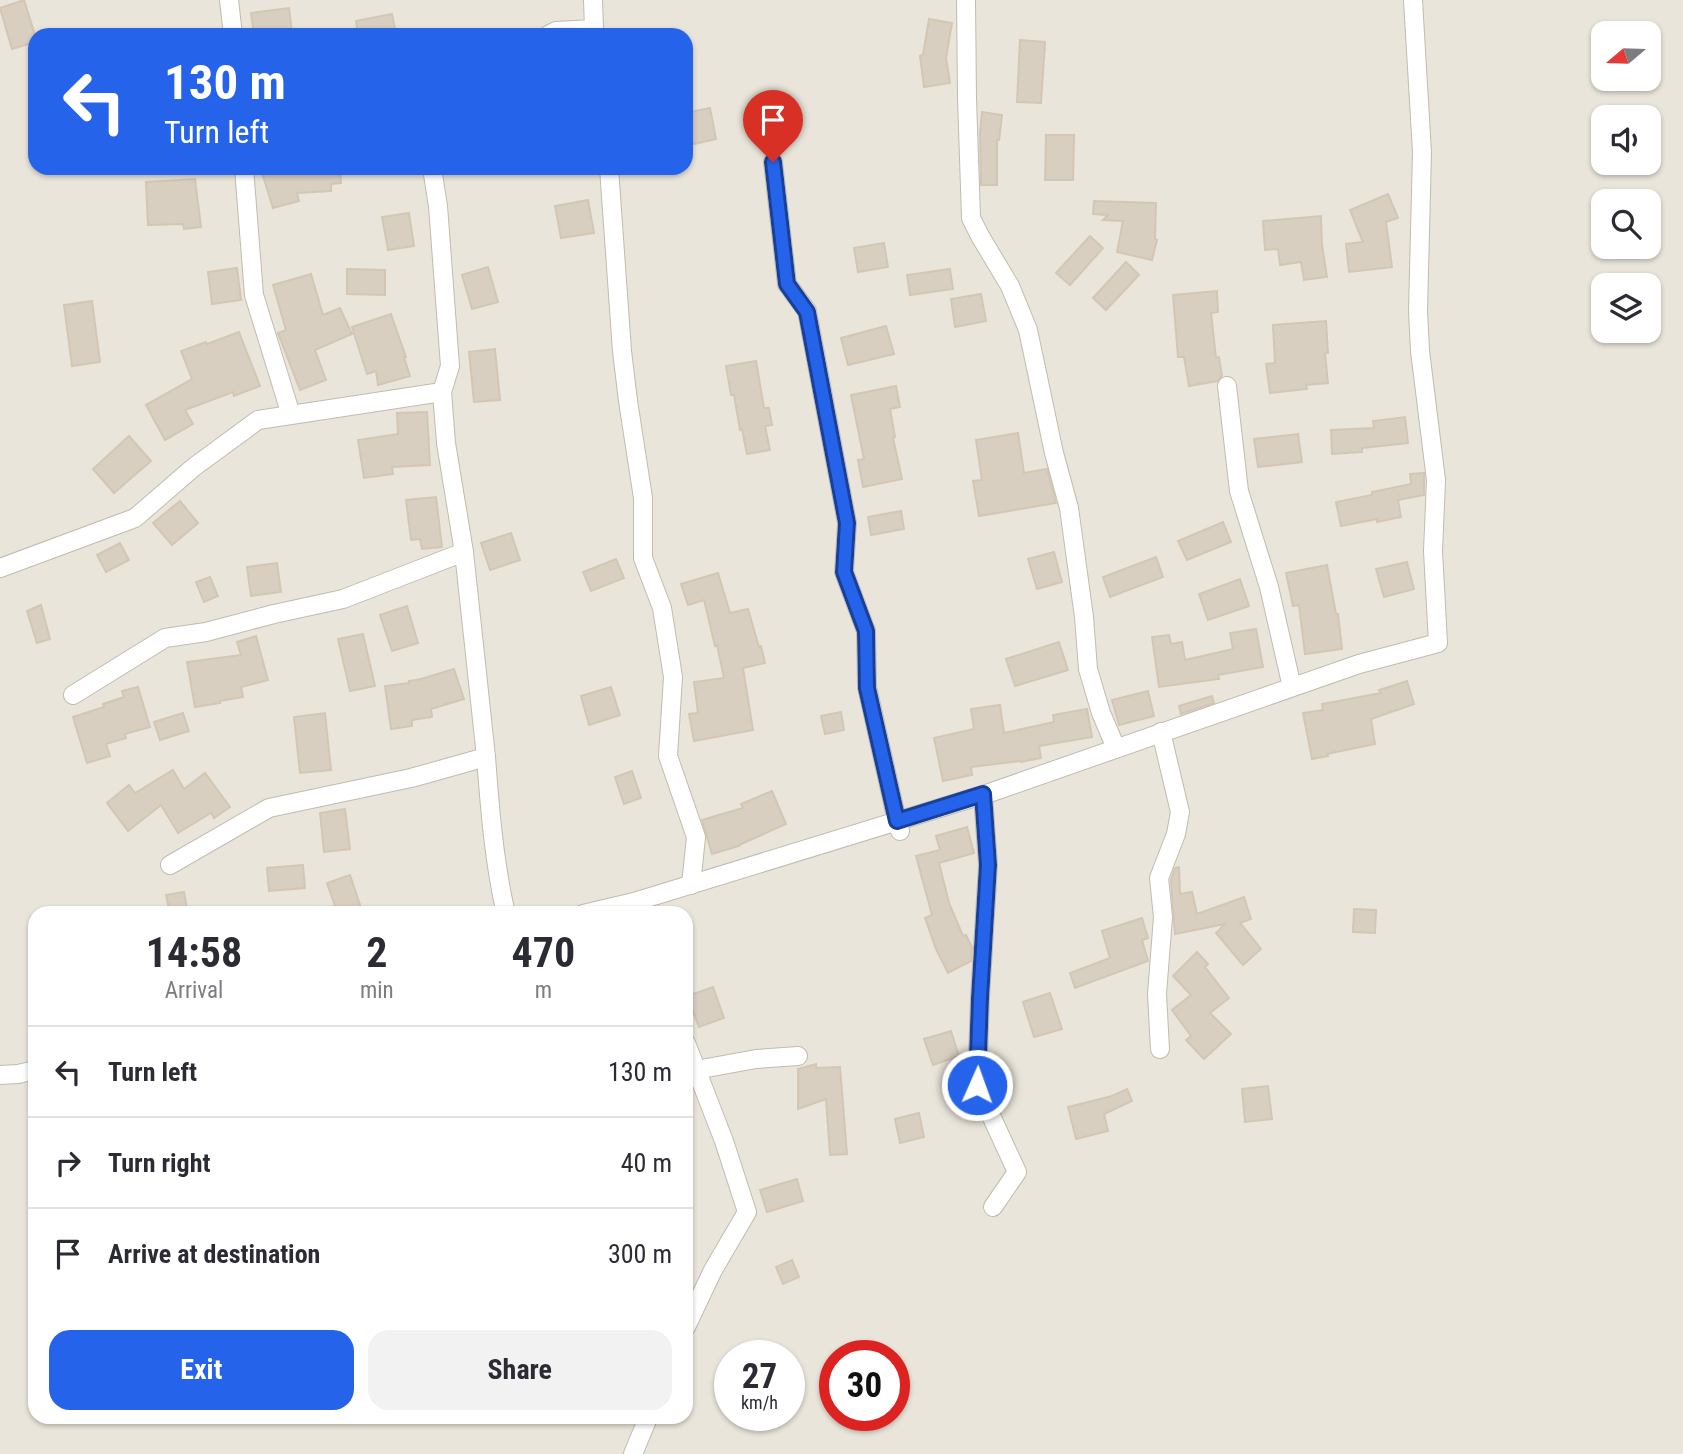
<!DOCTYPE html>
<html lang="en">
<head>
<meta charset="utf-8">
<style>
	:root { --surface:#fff; --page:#f2f2f3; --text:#2b2b33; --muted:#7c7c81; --line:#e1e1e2; --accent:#2563eb }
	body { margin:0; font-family:"Roboto Condensed",sans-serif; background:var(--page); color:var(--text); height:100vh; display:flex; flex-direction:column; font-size:26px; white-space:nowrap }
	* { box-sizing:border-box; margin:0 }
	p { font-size:23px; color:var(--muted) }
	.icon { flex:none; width:38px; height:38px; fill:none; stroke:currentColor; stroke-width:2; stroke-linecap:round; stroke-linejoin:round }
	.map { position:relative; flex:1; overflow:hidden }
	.drawer { position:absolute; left:28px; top:906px; width:665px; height:518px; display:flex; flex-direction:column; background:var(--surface); border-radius:21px; box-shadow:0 2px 5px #0004 }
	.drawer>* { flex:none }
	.guide { position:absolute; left:28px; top:28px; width:665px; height:147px; border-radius:21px; box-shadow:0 2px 5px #0004; background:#2563eb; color:#fff; overflow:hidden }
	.needle { width:46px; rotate:251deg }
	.tools { position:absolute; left:1591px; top:21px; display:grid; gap:14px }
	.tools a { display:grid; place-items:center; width:70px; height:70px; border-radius:14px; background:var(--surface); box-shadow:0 2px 5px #0004; font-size:35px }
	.speed { position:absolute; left:714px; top:1340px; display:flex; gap:14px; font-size:35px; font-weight:700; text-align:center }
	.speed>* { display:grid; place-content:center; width:91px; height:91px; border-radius:50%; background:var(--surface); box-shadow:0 2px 5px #0004; line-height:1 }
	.speed small { font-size:18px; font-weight:400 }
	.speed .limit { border:10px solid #d22; background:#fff; color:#111 }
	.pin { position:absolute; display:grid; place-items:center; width:60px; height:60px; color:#fff; margin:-72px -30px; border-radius:50% 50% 50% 0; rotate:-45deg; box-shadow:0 0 7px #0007 }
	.pin .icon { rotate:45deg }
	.me { position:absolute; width:77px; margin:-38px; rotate:2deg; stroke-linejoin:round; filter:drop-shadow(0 0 5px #0008) }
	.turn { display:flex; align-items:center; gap:24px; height:147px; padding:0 21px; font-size:32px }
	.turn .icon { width:91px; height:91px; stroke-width:2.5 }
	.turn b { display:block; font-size:49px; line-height:60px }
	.eta { display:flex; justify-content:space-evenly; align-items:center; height:119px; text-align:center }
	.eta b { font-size:42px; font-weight:700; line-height:49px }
	.primary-button { display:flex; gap:14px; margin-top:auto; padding:14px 21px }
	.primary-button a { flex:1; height:80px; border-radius:21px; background:var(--accent); color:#fff; font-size:28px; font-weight:700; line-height:80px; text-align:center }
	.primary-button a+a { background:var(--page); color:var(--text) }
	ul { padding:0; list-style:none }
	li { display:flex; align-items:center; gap:21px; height:91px; padding:0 21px; border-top:2px solid var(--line) }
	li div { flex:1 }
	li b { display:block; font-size:26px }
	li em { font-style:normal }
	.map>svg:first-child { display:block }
	.residential { fill:#eae5da; fill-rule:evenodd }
	.building { fill:#d8cfc1; stroke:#d3c7b4; stroke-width:2 }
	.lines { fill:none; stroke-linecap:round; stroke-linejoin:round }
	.minor-casing { stroke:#c2bbae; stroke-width:20 }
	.minor { stroke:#fff; stroke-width:18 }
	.route-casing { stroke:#184099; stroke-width:18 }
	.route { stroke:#2563eb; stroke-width:12 }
</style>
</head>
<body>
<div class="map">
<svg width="1683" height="1454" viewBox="0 0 1683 1454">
	<rect width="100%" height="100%" fill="#f6f3ec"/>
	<!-- residential -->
	<path class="residential" d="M0,0H1683V1454H0ZM1603,33H1648V79H1603ZM35,35H686V168H35ZM1603,117H1648V163H1603ZM1603,201H1648V247H1603ZM1603,285H1648V331H1603ZM35,914H686V1418H35ZM730,1356H789V1416H730ZM835,1356H894V1416H835Z"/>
	<!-- building -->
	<g class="building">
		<polygon points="24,0 35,35 35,42 12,49 0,8"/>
		<polygon points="289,8 292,32 254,35 251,13"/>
		<polygon points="392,14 396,34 358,35 356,21"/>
		<polygon points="929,19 952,23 946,58 950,83 924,87 920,56 923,55"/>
		<polygon points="1020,40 1045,42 1041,103 1017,102"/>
		<polygon points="710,108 716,139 690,145 686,126 686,113"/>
		<polygon points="982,112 1002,115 999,140 997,140 997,185 981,185 980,133"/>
		<polygon points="1046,135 1074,135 1073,180 1045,180"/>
		<polygon points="278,168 340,168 341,183 331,184 331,191 297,193 299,201 273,208 262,173"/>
		<polygon points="195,179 201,227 184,229 183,224 148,225 146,182"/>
		<polygon points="1388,194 1398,218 1386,222 1392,267 1349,272 1346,244 1363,242 1350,210"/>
		<polygon points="588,200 594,233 561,238 555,206"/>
		<polygon points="1094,201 1156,203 1155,239 1157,240 1152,260 1117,252 1123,221 1103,220 1108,215 1093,214"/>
		<polygon points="409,213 414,246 388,250 382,217"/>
		<polygon points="1321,216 1322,245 1327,277 1304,280 1301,262 1280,265 1278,249 1265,250 1263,221"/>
		<polygon points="1090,236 1103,248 1070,285 1056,273"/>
		<polygon points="884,243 888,267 858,272 854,248"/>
		<polygon points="1126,262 1139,275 1106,310 1093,298"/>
		<polygon points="488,267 498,302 472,309 462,275"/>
		<polygon points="237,268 241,300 212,304 208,272"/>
		<polygon points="347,269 385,270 385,295 347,294"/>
		<polygon points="950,269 953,289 910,295 907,275"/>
		<polygon points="311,274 323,315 340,308 352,334 315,350 326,380 300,390 278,333 286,330 273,285"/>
		<polygon points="1217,291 1218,312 1211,313 1216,358 1219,357 1222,376 1217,381 1189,386 1184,357 1178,357 1173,295"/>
		<polygon points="981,294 986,321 955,327 951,299"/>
		<polygon points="92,301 100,362 72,366 64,305"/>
		<polygon points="391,314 406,357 404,357 410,376 378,385 376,371 367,374 352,327"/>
		<polygon points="1326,321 1328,353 1325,353 1328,383 1306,385 1307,389 1270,393 1266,364 1275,363 1273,325"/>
		<polygon points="886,326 894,354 848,365 841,338"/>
		<polygon points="239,332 260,386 234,396 233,392 185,410 193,424 165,440 146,405 192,379 181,351 206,342 207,344"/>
		<polygon points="495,349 500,400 474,402 469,352"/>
		<polygon points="756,361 764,408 769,408 772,425 765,426 770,450 747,454 742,429 740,430 734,395 731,395 726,366"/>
		<polygon points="896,386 900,407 890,409 895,437 893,438 902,479 863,487 858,460 864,459 851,395"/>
		<polygon points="427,412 430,465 392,467 393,474 364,478 358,440 398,434 397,413"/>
		<polygon points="1405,417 1408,443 1362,448 1362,452 1332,454 1331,430 1374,428 1373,421"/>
		<polygon points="1018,433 1024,473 1047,469 1056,503 979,516 973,481 982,480 976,440"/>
		<polygon points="1298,434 1302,462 1258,467 1254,439"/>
		<polygon points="129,436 151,461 114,493 93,469"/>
		<polygon points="1424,473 1424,495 1398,500 1401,517 1377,522 1377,519 1341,526 1336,502 1372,495 1372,492 1411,484 1410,474"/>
		<polygon points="436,497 442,547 422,549 420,539 411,540 406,500"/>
		<polygon points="180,501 198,523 172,545 153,523"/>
		<polygon points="901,511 904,529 871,535 868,517"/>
		<polygon points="1223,522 1231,542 1187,560 1178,541"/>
		<polygon points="511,533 520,560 490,570 481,543"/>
		<polygon points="120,543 129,560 106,572 97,555"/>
		<polygon points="1054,552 1062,582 1037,589 1028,559"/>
		<polygon points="1156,557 1163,577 1110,597 1103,577"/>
		<polygon points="616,559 624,578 591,591 583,572"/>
		<polygon points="1407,562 1414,589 1384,597 1376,569"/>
		<polygon points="277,563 281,592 251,596 247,567"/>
		<polygon points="1327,565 1336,614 1338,614 1342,649 1305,654 1299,605 1293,606 1286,573"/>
		<polygon points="718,573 730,613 748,609 759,647 761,646 765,663 743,668 753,730 694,741 689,714 698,713 694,682 724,678 717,645 715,646 704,600 688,605 681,584"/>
		<polygon points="210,577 218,596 204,602 196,582"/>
		<polygon points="1240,579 1249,606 1208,620 1199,594"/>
		<polygon points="41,605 50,639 37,643 27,611"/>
		<polygon points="407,606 418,643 392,651 380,615"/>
		<polygon points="1256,629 1263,667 1218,675 1219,679 1159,687 1152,637 1169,635 1171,644 1182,642 1185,660 1233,649 1230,633"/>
		<polygon points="363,634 375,686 350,691 338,639"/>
		<polygon points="256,636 268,680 241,687 243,697 220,701 220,703 195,707 187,662 241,655 237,642"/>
		<polygon points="1059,642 1068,670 1015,686 1006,659"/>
		<polygon points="454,669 464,699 431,709 432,717 412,720 412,726 391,729 385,686 409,683 409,681 421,679"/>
		<polygon points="1407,681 1414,704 1371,719 1375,744 1327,754 1328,756 1312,759 1303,713 1323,710 1322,704 1381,693 1379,690"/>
		<polygon points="138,687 150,727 125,734 126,738 106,744 110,756 87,763 73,717 104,707 103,704 124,697 122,691"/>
		<polygon points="611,687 620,715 589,725 581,696"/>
		<polygon points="1148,691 1154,716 1119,725 1112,700"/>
		<polygon points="1212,696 1214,703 1181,714 1179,706"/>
		<polygon points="1000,705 1004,733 1054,722 1053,715 1087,709 1092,737 1039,746 1041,758 1021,762 1020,761 971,767 972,775 943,781 934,738 974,729 971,709"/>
		<polygon points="841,712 844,730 825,734 821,716"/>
		<polygon points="183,713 189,731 160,740 154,722"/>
		<polygon points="325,713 331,770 300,773 294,717"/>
		<polygon points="173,770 184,789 205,773 230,807 214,818 211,813 178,833 161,805 128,831 107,803 129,785 135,793"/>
		<polygon points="632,771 641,798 624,804 615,777"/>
		<polygon points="772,791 786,824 739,845 739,846 712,854 702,820 743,808 741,804"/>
		<polygon points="345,809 350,849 324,852 320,813"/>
		<polygon points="967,827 974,853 939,863 949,903 963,936 966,935 972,947 971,961 948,973 936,949 925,918 932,915 916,856 940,850 936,836"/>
		<polygon points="303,865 305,888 269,891 267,868"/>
		<polygon points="1179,867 1180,894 1192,892 1197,914 1244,897 1251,919 1240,923 1261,949 1243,965 1216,933 1225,924 1175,934 1171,880 1175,868"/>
		<polygon points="350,875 363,914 338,914 327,883"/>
		<polygon points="184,892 188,914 170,914 166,895"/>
		<polygon points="1354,909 1376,910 1375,933 1353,932"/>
		<polygon points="1142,918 1148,938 1142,940 1148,961 1075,988 1070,973 1110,958 1102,931"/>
		<polygon points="1197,952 1208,964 1205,967 1229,998 1210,1013 1231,1034 1204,1059 1186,1040 1191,1036 1172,1010 1191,995 1173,976"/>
		<polygon points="713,987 724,1018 699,1027 687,996"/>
		<polygon points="1050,993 1062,1029 1034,1037 1023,1002"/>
		<polygon points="951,1031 959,1056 933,1065 924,1039"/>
		<polygon points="816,1064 816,1068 840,1067 847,1154 830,1155 826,1099 798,1109 798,1069"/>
		<polygon points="1268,1086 1272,1119 1245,1122 1242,1089"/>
		<polygon points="1127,1089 1132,1101 1104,1114 1108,1131 1076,1139 1068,1107 1112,1096"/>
		<polygon points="919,1113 924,1137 900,1143 895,1119"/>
		<polygon points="797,1179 803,1201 767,1212 760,1190"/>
		<polygon points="792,1260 799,1277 783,1284 776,1267"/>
	</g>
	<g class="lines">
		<!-- minor casing -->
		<g class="minor-casing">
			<g id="minor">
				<polyline points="229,0 233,35"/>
				<polyline points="966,0 967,98 971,218 980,236 1010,286 1028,330 1054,453 1069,508 1084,617 1088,669 1101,713 1116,748"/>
				<polyline points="548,35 556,31 594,29 593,0"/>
				<polyline points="773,162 787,284 807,311 847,523 844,572 866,631 867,687 897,821 900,831"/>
				<polyline points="244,168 254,295 291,415"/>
				<polyline points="432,168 438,206 450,366 442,392"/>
				<polyline points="609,168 622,351 628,401 643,498 643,558 662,608 673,677 668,756 696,837 691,885"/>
				<polyline points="1227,386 1239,491 1269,587 1292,687"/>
				<polyline points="0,568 135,518 194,467 258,420 442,392 446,443 464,552"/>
				<polyline points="73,695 165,638 206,632 274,614 343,599 464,552 486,757"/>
				<polyline points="983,795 988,865 980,998 977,1085 1017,1172 993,1207"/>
				<path d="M170,865L269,808L411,778L486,757C490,810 494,862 506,914"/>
				<polyline points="583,914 634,902 992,792 1359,664 1438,643 1433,551 1436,480 1420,351 1418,311 1422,152 1413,0"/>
				<polyline points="686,1043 724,1141 747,1212 713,1270 686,1327"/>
				<polyline points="1160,1049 1157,994 1163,917 1159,878 1176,834 1180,812 1161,732"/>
				<polyline points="696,1070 756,1059 798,1056"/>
				<polyline points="0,1075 18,1074 35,1070"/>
				<polyline points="633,1454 648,1418"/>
			</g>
		</g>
		<!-- minor -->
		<use href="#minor" class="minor"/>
	</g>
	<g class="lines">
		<!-- route casing -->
		<g class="route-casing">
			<polyline id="route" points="773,162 787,284 807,312 847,523 844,572 866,631 867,688 897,821 983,794 988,865 980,998 977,1085"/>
		</g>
		<!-- route -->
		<use href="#route" class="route"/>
	</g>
</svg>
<div class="tools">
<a><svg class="needle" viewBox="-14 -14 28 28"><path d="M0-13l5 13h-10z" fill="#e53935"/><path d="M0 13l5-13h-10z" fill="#7c7c81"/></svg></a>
<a><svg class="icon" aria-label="sound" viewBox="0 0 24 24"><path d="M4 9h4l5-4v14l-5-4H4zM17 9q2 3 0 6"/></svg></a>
<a><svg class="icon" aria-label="search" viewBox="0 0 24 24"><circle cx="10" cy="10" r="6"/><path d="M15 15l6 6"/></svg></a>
<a><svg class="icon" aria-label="layers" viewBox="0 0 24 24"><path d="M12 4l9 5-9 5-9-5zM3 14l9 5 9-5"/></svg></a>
</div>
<div class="speed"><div>27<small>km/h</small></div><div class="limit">30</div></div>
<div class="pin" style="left:773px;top:162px;background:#d93025"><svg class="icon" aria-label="arrive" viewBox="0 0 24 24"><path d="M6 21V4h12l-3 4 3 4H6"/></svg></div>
<svg class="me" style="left:977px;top:1085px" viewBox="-20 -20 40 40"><circle r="17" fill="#2563eb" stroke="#fff" stroke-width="3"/><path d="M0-11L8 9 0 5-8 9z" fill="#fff"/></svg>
<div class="guide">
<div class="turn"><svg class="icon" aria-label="left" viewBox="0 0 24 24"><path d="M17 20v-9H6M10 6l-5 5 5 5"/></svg><div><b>130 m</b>Turn left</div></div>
</div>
<section class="drawer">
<div class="eta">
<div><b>14:58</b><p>Arrival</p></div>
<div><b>2</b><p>min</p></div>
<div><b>470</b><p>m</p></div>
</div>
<ul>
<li><svg class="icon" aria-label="left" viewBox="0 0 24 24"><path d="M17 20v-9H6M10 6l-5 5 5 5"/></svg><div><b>Turn left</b></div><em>130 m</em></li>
<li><svg class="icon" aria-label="right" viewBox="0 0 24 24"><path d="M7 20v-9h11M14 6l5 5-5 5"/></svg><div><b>Turn right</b></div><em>40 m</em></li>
<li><svg class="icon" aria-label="arrive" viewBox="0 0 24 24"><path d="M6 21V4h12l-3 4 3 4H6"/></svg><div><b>Arrive at destination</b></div><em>300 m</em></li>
</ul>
<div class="primary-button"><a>Exit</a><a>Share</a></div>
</section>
</div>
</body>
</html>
